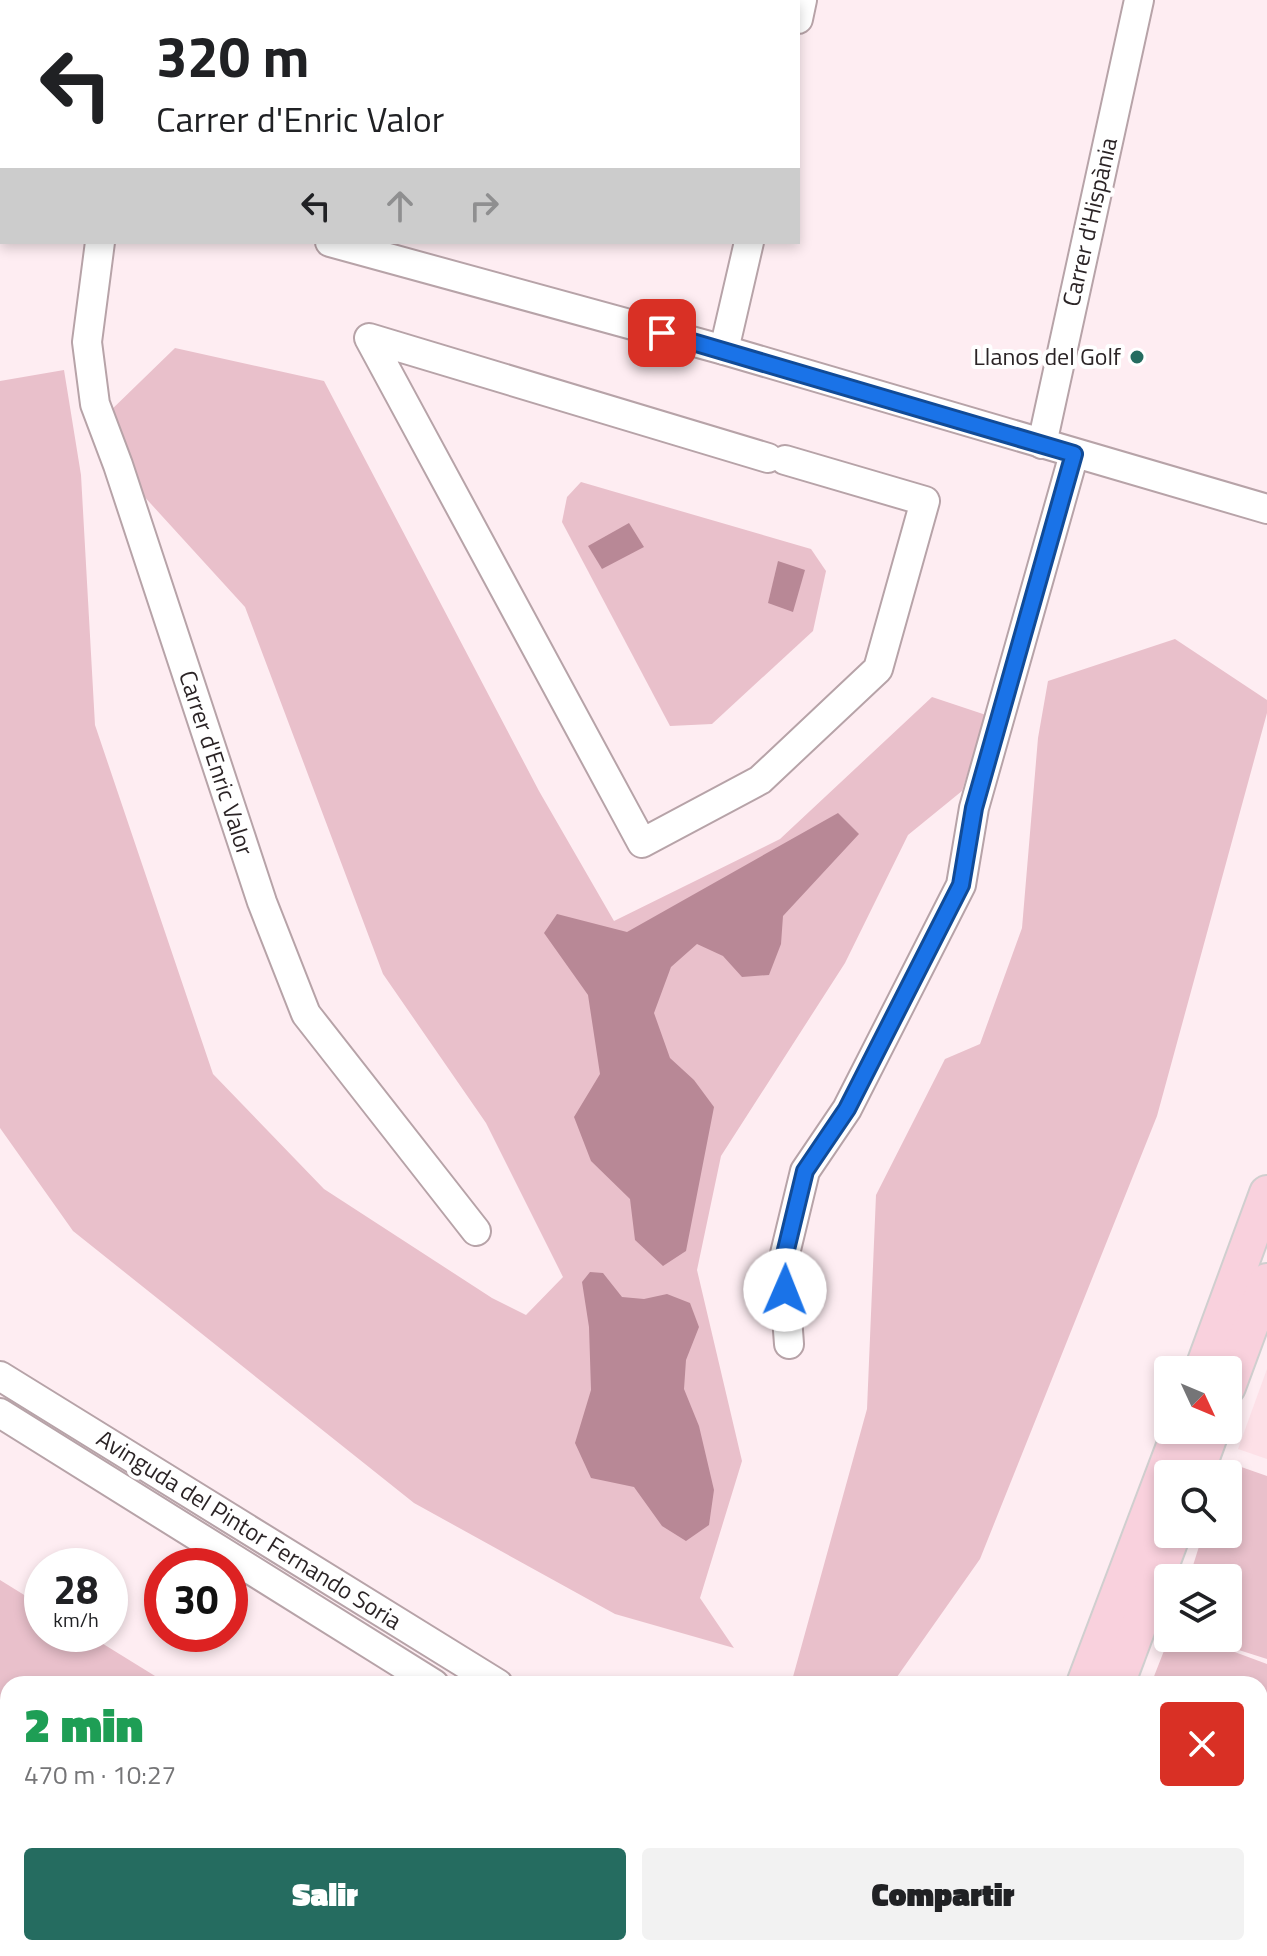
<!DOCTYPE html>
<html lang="es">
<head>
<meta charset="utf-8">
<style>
	:root { --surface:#fff; --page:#f2f2f2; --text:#202124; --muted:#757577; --accent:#256c60 }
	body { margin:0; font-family:"Titillium Web",sans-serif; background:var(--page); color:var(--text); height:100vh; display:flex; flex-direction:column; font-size:30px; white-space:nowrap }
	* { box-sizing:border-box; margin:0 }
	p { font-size:26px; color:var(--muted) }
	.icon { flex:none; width:44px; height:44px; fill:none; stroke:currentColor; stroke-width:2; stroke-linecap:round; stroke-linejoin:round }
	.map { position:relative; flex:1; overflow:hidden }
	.side { position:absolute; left:0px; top:1676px; width:1268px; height:280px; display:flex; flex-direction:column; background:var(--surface); border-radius:24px 24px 0 0; box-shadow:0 4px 12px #0003 }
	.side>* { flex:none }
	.banner { position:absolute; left:0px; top:0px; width:800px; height:244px; box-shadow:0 4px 12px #0003; background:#fff; color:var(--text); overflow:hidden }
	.needle { width:52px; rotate:134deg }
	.buttons { position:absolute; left:1154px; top:1356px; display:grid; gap:16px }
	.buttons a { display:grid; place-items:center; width:88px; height:88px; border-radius:8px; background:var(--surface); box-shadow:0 4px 12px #0003; font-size:40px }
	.speed { position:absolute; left:24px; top:1548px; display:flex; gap:16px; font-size:40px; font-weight:700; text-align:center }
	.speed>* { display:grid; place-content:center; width:104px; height:104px; border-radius:50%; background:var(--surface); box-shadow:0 4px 12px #0003; line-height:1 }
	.speed small { font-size:20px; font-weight:400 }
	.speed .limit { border:12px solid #d22; background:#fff; color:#111 }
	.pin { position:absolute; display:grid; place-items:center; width:68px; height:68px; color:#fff; margin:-34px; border-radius:16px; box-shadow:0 4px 12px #0006 }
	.me { position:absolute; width:88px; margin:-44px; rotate:1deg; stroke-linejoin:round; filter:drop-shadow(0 0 6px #0008) }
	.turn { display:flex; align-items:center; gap:28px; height:168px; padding:0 24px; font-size:36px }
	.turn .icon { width:104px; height:104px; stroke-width:2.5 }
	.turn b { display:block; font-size:56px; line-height:68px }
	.lanes { display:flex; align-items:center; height:76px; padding:0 24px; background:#0003; justify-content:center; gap:40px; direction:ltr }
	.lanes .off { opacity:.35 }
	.round { display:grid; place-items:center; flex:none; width:84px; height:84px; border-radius:8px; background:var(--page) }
	.summary { display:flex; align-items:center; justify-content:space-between; height:136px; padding:0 24px }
	h1 { font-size:48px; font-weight:800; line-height:60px; color:#1e9e55 }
	.button { display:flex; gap:16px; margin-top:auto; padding:16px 24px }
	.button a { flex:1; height:92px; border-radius:8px; background:var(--accent); color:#fff; font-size:32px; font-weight:800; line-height:92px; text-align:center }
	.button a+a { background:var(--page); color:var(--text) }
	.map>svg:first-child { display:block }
	.built { fill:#fde0e7 }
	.green { fill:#e9c0cb }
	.water { fill:#b88896 }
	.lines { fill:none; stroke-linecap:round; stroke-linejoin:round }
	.minor-casing { stroke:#b7a3a8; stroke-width:32 }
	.major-casing { stroke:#d0cfcf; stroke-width:38 }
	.minor { stroke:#fff; stroke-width:28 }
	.major { stroke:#f9d1dd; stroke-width:34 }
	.route-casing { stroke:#114b97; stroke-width:20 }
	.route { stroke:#1a73e8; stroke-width:14 }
	.poi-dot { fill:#256c60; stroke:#fff; stroke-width:3 }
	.labels { text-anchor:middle; stroke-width:8; stroke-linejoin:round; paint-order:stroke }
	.street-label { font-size:24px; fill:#2b2426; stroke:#fff }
	.poi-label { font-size:24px; fill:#2b2426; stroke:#fff; text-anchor:end }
</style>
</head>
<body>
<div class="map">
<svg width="1267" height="1956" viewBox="0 0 1267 1956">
	<rect width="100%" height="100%" fill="#feedf2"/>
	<!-- built -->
	<polygon class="built" points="1267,1369 1267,1459 1238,1449"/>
	<!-- green -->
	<g class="green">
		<polygon points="47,0 391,0 46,2"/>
		<polygon points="175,348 324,381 539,791 614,921 780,839 932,697 986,715 962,791 908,835 845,963 721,1156 697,1270 742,1461 700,1598 734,1648 615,1614 414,1503 73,1231 0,1128 0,381 64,370 81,475 95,725 213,1074 324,1189 492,1298 526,1315 563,1277 486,1123 383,974 245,607 141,493 106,415"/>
		<polygon points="581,482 811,549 826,571 813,631 712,724 670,726 562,522 567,497"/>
		<polygon points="1175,639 1267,700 1267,713 1157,1116 980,1559 892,1684 791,1684 867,1409 876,1195 945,1059 980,1044 1022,928 1038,738 1048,681"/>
		<polygon points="1227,1462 1267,1476 1267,1659 1201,1638 1228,1638 1228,1578 1189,1578 1203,1534 1228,1534 1228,1474 1223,1474"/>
		<polygon points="0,1580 42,1606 42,1634 87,1634 168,1684 8,1684 8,1838 0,1836"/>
		<polygon points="1169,1638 1197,1638 1267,1664 1267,1956 1067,1956 1064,1948 1260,1948 1260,1684 1151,1684"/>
		<polygon points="385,1948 552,1948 547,1956 407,1956"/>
		<polygon points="611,1948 763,1948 773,1956 608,1956"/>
	</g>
	<!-- water -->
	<g class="water">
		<polygon points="629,523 644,547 602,569 588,546"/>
		<polygon points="778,561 805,570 793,612 768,603"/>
		<polygon points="838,813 859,834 783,916 781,944 769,975 742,977 723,956 697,944 671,967 654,1013 670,1058 694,1080 714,1107 686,1251 663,1266 635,1240 630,1199 591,1161 574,1117 600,1074 588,995 544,933 557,914 627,932"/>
		<polygon points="590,1272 603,1273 622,1297 644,1299 667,1294 690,1303 699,1327 686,1360 684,1389 699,1426 714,1490 709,1525 686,1541 662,1526 634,1487 591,1478 575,1443 591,1390 589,1327 582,1282"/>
	</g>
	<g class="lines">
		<!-- minor casing -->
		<g class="minor-casing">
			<g id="minor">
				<polyline points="416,2 416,0"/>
				<polyline points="0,18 2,9"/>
				<polyline points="798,19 802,0"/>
				<polyline points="0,143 2,144"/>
				<polyline points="100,242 87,342 95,404 118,465 262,902 306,1014 476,1231"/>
				<polyline points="330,242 724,350 1267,509"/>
				<polyline points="724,350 749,242"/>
				<polyline points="1042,444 1139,0"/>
				<polyline points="768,458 369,338 642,843 760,780 878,669 925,501 785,460"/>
				<polyline points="789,1344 783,1262 805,1171 847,1109 961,885 974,808 1074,454"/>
				<polyline points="0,1376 498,1684"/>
				<polyline points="0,1413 434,1684"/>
				<polyline points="862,1948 873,1956"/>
				<polyline points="574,1956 579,1948"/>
				<polyline points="936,1956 945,1948"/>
			</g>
		</g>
		<!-- major casing -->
		<g class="major-casing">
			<g id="major">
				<polyline points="1202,1370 1267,1193"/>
				<polyline points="1228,1387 1267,1281"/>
				<polyline points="1196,1474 1212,1430"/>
				<polyline points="1084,1684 1180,1430"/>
				<polyline points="1117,1684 1173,1534"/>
				<polyline points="983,1956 986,1948"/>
				<polyline points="1015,1956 1018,1948"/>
			</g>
		</g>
		<!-- minor -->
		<use href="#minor" class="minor"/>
		<!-- major -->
		<use href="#major" class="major"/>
	</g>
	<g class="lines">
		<!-- route casing -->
		<g class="route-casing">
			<polyline id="route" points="662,333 1074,454 974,808 961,885 847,1109 805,1171 783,1262 785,1290"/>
		</g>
		<!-- route -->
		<use href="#route" class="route"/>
	</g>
	<!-- markers -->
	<circle class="poi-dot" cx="1137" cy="357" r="8"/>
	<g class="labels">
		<!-- street labels -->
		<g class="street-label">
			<text transform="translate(1090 222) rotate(-77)" y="8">Carrer d'Hispània</text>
			<text transform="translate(216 763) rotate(72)" y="8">Carrer d'Enric Valor</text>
			<text transform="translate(249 1530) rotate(32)" y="8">Avinguda del Pintor Fernando Soria</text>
		</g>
		<!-- poi labels -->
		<g class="poi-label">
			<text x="1121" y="365">Llanos del Golf</text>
		</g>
	</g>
</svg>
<div class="buttons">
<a><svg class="needle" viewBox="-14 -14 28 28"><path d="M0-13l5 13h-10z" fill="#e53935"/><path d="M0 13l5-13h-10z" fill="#757577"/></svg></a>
<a><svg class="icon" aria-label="search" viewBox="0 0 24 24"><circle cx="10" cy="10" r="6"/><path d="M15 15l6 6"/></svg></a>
<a><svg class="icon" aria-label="layers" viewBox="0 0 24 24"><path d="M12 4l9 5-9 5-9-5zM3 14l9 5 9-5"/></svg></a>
</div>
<div class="speed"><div>28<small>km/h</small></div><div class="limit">30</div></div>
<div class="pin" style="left:662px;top:333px;background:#d93025"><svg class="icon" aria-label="arrive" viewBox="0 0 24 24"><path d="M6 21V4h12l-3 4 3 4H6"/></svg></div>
<svg class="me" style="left:785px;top:1290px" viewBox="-20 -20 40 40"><circle r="19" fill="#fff"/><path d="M0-13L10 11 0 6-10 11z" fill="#1a73e8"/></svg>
<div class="banner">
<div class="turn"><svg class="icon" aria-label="left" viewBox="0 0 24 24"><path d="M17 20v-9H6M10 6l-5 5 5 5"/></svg><div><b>320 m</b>Carrer d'Enric Valor</div></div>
<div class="lanes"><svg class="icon" aria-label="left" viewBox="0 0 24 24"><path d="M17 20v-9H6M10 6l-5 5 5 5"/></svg><svg class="icon off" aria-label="ahead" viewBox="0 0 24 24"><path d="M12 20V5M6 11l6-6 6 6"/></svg><svg class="icon off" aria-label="right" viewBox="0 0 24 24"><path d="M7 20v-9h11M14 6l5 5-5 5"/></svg></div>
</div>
<section class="side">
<div class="summary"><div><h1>2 min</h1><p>470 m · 10:27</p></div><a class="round" style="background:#d93025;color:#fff"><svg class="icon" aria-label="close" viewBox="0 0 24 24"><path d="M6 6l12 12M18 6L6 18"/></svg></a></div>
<div class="button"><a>Salir</a><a>Compartir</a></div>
</section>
</div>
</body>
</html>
